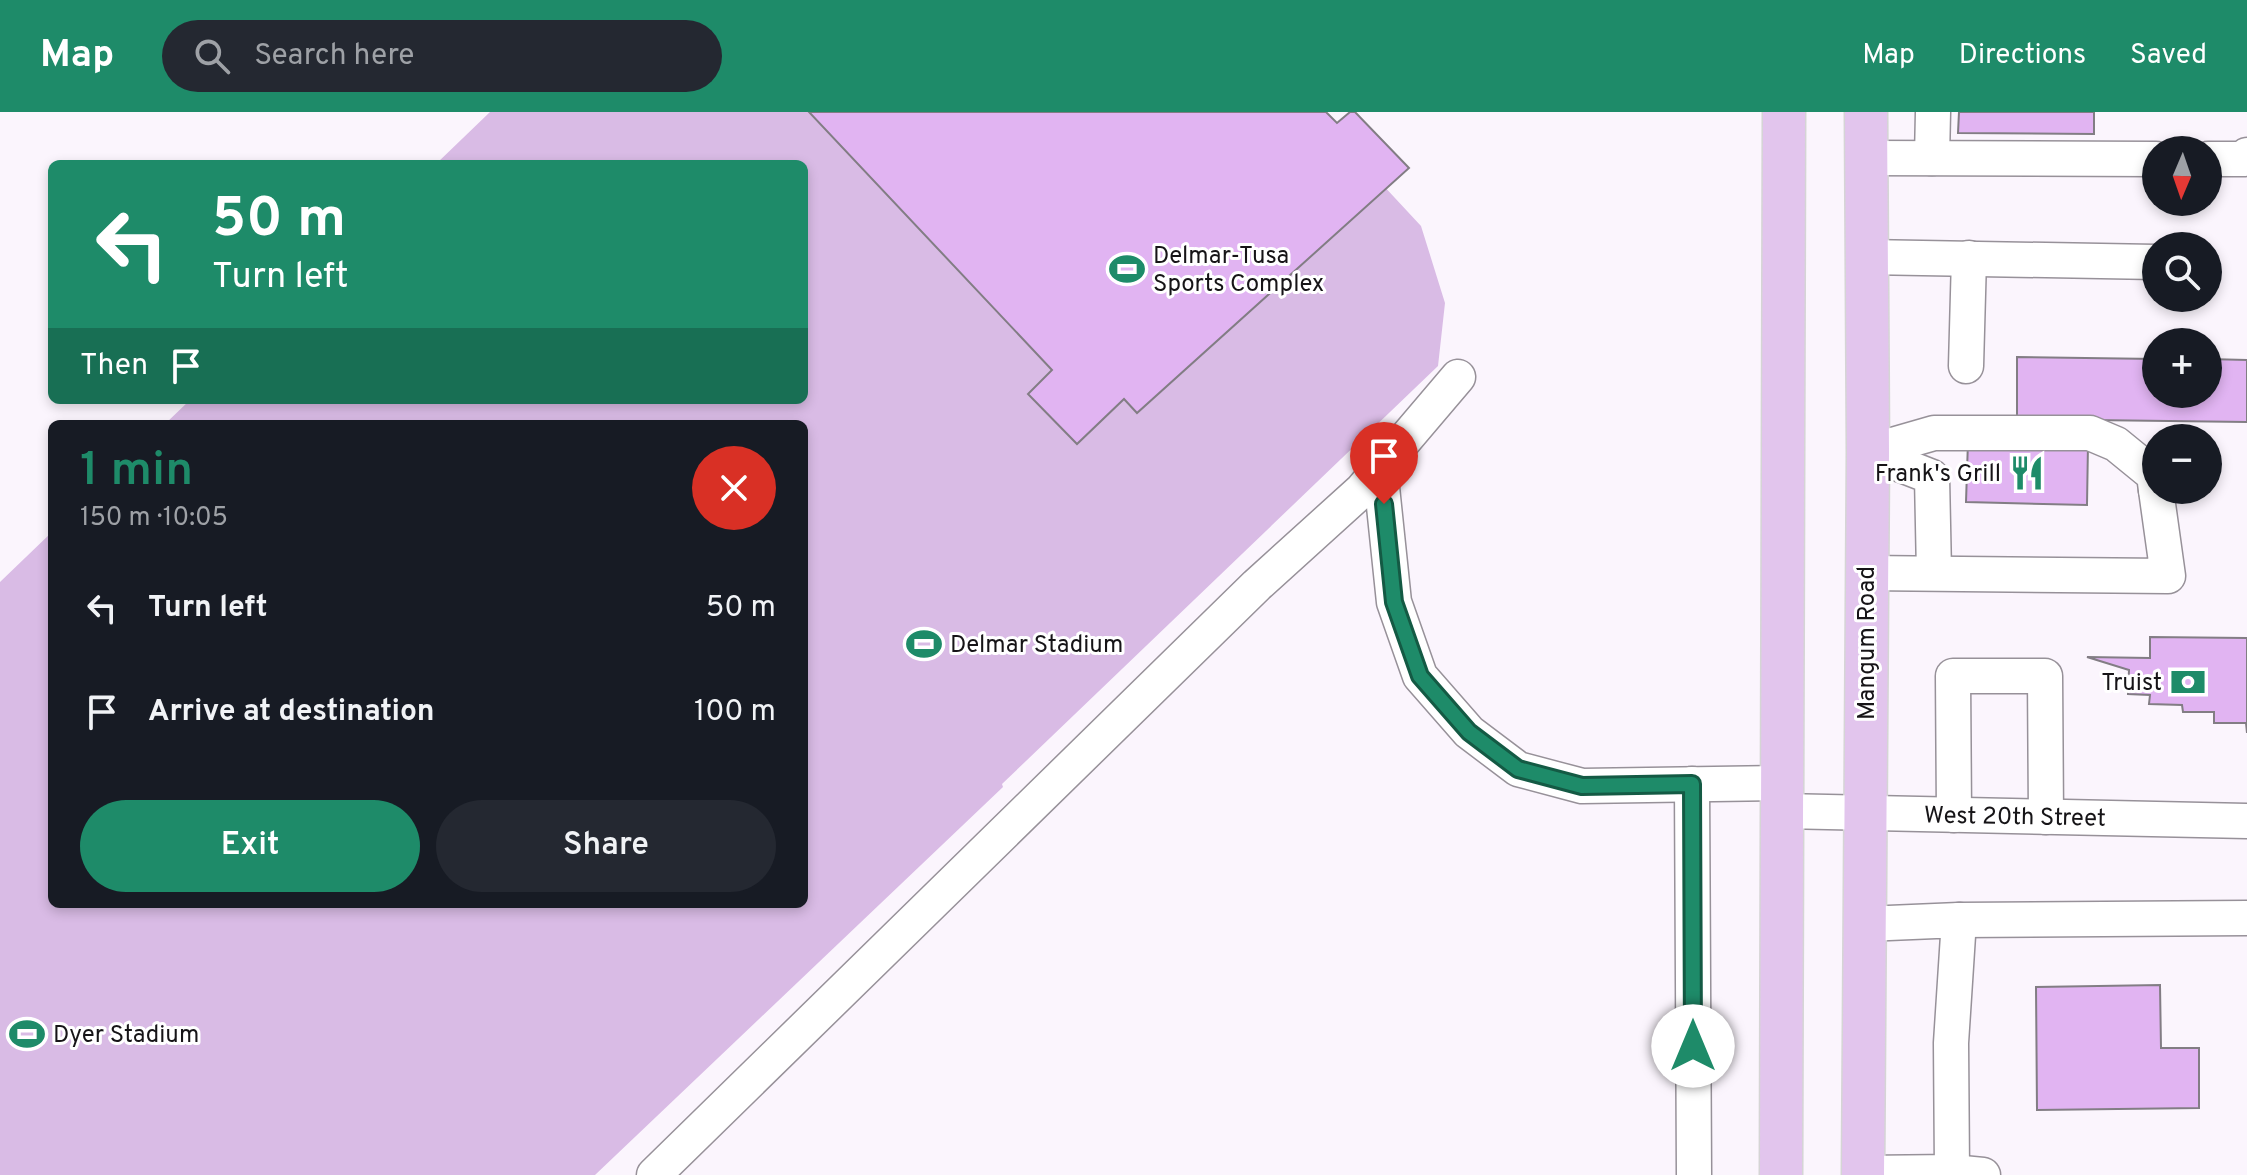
<!DOCTYPE html>
<html lang="en">
<head>
<meta charset="utf-8">
<style>
	:root { --surface:#171b24; --page:#242831; --text:#f1f3f6; --muted:#9ea1a6; --accent:#1e8b69 }
	body { margin:0; font-family:Overpass,sans-serif; background:var(--page); color:var(--text); height:100vh; display:flex; flex-direction:column; font-size:30px; white-space:nowrap }
	* { box-sizing:border-box; margin:0 }
	p { font-size:26px; color:var(--muted) }
	.icon { flex:none; width:44px; height:44px; fill:none; stroke:currentColor; stroke-width:2; stroke-linecap:round; stroke-linejoin:round }
	.map { position:relative; flex:1; overflow:hidden }
	.sheet { position:absolute; left:48px; top:308px; width:760px; height:488px; display:flex; flex-direction:column; background:var(--surface); border-radius:12px; box-shadow:0 4px 12px #0003 }
	.sheet>* { flex:none }
	.guide { position:absolute; left:48px; top:48px; width:760px; height:244px; border-radius:12px; box-shadow:0 4px 12px #0003; background:#1e8b69; color:#fff; overflow:hidden }
	.needle { width:52px; rotate:182deg }
	.fabs { position:absolute; left:2142px; top:24px; display:grid; gap:16px }
	.fabs a { display:grid; place-items:center; width:80px; height:80px; border-radius:50%; background:var(--surface); box-shadow:0 4px 12px #0003; font-size:40px }
	.pin { position:absolute; display:grid; place-items:center; width:68px; height:68px; color:#fff; margin:-82px -34px; border-radius:50% 50% 50% 0; rotate:-45deg; box-shadow:0 0 8px #0007 }
	.pin .icon { rotate:45deg }
	.me { position:absolute; width:88px; margin:-44px; rotate:0deg; stroke-linejoin:round; filter:drop-shadow(0 0 6px #0008) }
	.turn { display:flex; align-items:center; gap:28px; height:168px; padding:0 32px; font-size:36px }
	.turn .icon { width:104px; height:104px; stroke-width:2.5 }
	.turn b { display:block; font-size:56px; line-height:68px }
	.then { display:flex; align-items:center; height:76px; padding:0 32px; background:#0003; gap:16px; font-size:30px }
	.round { display:grid; place-items:center; flex:none; width:84px; height:84px; border-radius:42px; background:var(--page) }
	.head { display:flex; align-items:center; justify-content:space-between; height:136px; padding:0 32px }
	h1 { font-size:48px; font-weight:600; line-height:60px; color:var(--accent) }
	.action { display:flex; gap:16px; margin-top:auto; padding:16px 32px }
	.action a { flex:1; height:92px; border-radius:48px; background:var(--accent); color:#fff; font-size:32px; font-weight:600; line-height:92px; text-align:center }
	.action a+a { background:var(--page); color:var(--text) }
	ul { padding:0; list-style:none }
	li { display:flex; align-items:center; gap:24px; height:104px; padding:0 32px }
	li div { flex:1 }
	li b { display:block; font-size:30px }
	li em { font-style:normal }
	header { display:flex; align-items:center; gap:48px; box-sizing:border-box; height:112px; padding:0 40px; background:var(--accent); color:#fff }
	header strong { font-size:38px }
	nav { display:flex; gap:44px; margin-inline-start:auto; font-size:28px }
	.search { width:560px; height:72px; background:var(--page); display:flex; align-items:center; gap:20px; box-sizing:border-box; padding:0 28px; border-radius:44px; color:var(--muted); font-size:30px }
	.map>svg:first-child { display:block }
	.green { fill:#d9bbe5 }
	.building { fill:#e1b4f2; stroke:#827d84; stroke-width:2 }
	.lines { fill:none; stroke-linecap:round; stroke-linejoin:round }
	.minor-casing { stroke:#979199; stroke-width:37 }
	.major-casing { stroke:#d5d5d5; stroke-width:45 }
	.minor { stroke:#fff; stroke-width:34 }
	.major { stroke:#e2c5ed; stroke-width:42 }
	.route-casing { stroke:#145a44; stroke-width:20 }
	.route { stroke:#1e8b69; stroke-width:14 }
	.labels { text-anchor:middle; stroke-width:6; stroke-linejoin:round; paint-order:stroke }
	.poi-label { font-size:24px; fill:#161417; stroke:#fff; text-anchor:start }
	.street-label { font-size:24px; fill:#161417; stroke:#fff }
</style>
</head>
<body>
<header>
<strong>Map</strong>
<div class="search"><svg class="icon" aria-label="search" viewBox="0 0 24 24"><circle cx="10" cy="10" r="6"/><path d="M15 15l6 6"/></svg>Search here</div>
<nav><a>Map</a><a>Directions</a><a>Saved</a></nav>
</header>
<div class="map">
<svg width="2247" height="1063" viewBox="0 0 2247 1063">
	<rect width="100%" height="100%" fill="#fbf5fd"/>
	<!-- green -->
	<polygon class="green" points="490,0 1315,0 1421,114 1445,191 1438,254 1002,672 1003,675 595,1063 0,1063 0,470 52,420 52,792 804,792 804,312 165,312 190,288 804,288 804,52 436,52"/>
	<!-- building -->
	<g class="building">
		<polygon points="809,0 1326,0 1337,11 1350,0 1355,0 1409,56 1137,301 1124,287 1077,332 1028,282 1052,258"/>
		<polygon points="1959,0 2094,0 2094,22 1958,21"/>
		<polygon points="2017,245 2156,247 2156,282 2208,282 2208,247 2247,248 2247,310 2017,307"/>
		<polygon points="1968,329 2088,332 2087,393 1966,390"/>
		<polygon points="2150,525 2247,526 2247,621 2246,611 2214,611 2214,600 2183,600 2182,593 2149,592 2150,583 2128,582 2129,558 2087,545 2150,546"/>
		<polygon points="2160,873 2161,936 2199,936 2199,996 2037,998 2036,875"/>
	</g>
	<g class="lines">
		<!-- minor casing -->
		<g class="minor-casing">
			<g id="minor">
				<polyline points="1866,46 2156,47"/>
				<polyline points="1932,46 1933,0"/>
				<polyline points="2208,47 2244,47 2247,43"/>
				<polyline points="1866,145 2156,150"/>
				<polyline points="1966,254 1969,146"/>
				<polyline points="1868,340 1934,321 2090,321 2116,332 2154,363 2156,378"/>
				<polyline points="1868,340 1932,365 1934,461"/>
				<polyline points="1380,356 1394,490 1420,564 1469,620 1518,657 1582,674 1782,671"/>
				<polyline points="1866,461 2168,464 2156,378"/>
				<polyline points="1692,672 1694,1063"/>
				<polyline points="1782,699 2247,709"/>
				<polyline points="1954,703 1953,564 2045,564 2046,705"/>
				<polyline points="1959,808 2247,806"/>
				<polyline points="1952,1060 1983,1063"/>
				<polyline points="1863,1061 1952,1060 1951,931 1959,808 1865,812"/>
				<polyline points="654,1063 1257,473 1362,378 1458,265"/>
			</g>
		</g>
		<!-- major casing -->
		<g class="major-casing">
			<g id="major">
				<polyline points="1781,1063 1784,0"/>
				<polyline points="1863,1063 1868,340 1866,0"/>
			</g>
		</g>
		<!-- minor -->
		<use href="#minor" class="minor"/>
		<!-- major -->
		<use href="#major" class="major"/>
	</g>
	<g class="lines">
		<!-- route casing -->
		<g class="route-casing">
			<polyline id="route" points="1384,392 1394,490 1420,564 1469,620 1518,657 1582,674 1692,672 1693,934"/>
		</g>
		<!-- route -->
		<use href="#route" class="route"/>
	</g>
	<!-- icons -->
	<defs>
		<g id="stadium-bare" transform="scale(2.76)"><path d="M0-5a6.5 5 0 1 0 0 10a6.5 5 0 1 0 0-10ZM-3.5-1.8h7v3.6h-7Z" fill="#1e8b69" stroke="#fff" stroke-width="2.5" paint-order="stroke"/></g>
		<g id="restaurant-bare" transform="scale(2.76)"><path d="M-5-6h1v4h1v-4h1v4h1v-4h1v5L-1.5 .5V6h-2V.5L-5-1ZM5-6V6H3V1.5H1.5Q1.5-4 5-6Z" fill="#1e8b69" stroke="#fff" stroke-width="2.5" paint-order="stroke"/></g>
		<g id="bank-bare" transform="scale(2.76)"><path d="M-6-4H6V4H-6ZM0-2.3a2.3 2.3 0 1 0 0 4.6a2.3 2.3 0 1 0 0-4.6Z" fill="#1e8b69" stroke="#fff" stroke-width="2.5" paint-order="stroke"/></g>
	</defs>
	<g fill-rule="evenodd">
		<use href="#stadium-bare" x="1127" y="157"/>
		<use href="#restaurant-bare" x="2027" y="361"/>
		<use href="#stadium-bare" x="924" y="532"/>
		<use href="#bank-bare" x="2188" y="570"/>
		<use href="#stadium-bare" x="27" y="922"/>
	</g>
	<g class="labels">
		<!-- poi labels -->
		<g class="poi-label">
			<text x="1153" y="151">Delmar-Tusa<tspan x="1153" dy="28">Sports Complex</tspan></text>
			<text x="2001" y="369" text-anchor="end">Frank's Grill</text>
			<text x="950" y="540">Delmar Stadium</text>
			<text x="2162" y="578" text-anchor="end">Truist</text>
			<text x="53" y="930">Dyer Stadium</text>
		</g>
		<!-- street labels -->
		<g class="street-label">
			<text transform="translate(1866 531) rotate(-90)" y="8">Mangum Road</text>
			<text transform="translate(2015 704) rotate(1)" y="8">West 20th Street</text>
		</g>
	</g>
</svg>
<div class="fabs">
<a><svg class="needle" viewBox="-14 -14 28 28"><path d="M0-13l5 13h-10z" fill="#e53935"/><path d="M0 13l5-13h-10z" fill="#9ea1a6"/></svg></a>
<a><svg class="icon" aria-label="search" viewBox="0 0 24 24"><circle cx="10" cy="10" r="6"/><path d="M15 15l6 6"/></svg></a>
<a>+</a>
<a>−</a>
</div>
<div class="pin" style="left:1384px;top:392px;background:#d93025"><svg class="icon" aria-label="arrive" viewBox="0 0 24 24"><path d="M6 21V4h12l-3 4 3 4H6"/></svg></div>
<svg class="me" style="left:1693px;top:934px" viewBox="-20 -20 40 40"><circle r="19" fill="#fff"/><path d="M0-13L10 11 0 6-10 11z" fill="#1e8b69"/></svg>
<div class="guide">
<div class="turn"><svg class="icon" aria-label="left" viewBox="0 0 24 24"><path d="M17 20v-9H6M10 6l-5 5 5 5"/></svg><div><b>50 m</b>Turn left</div></div>
<div class="then">Then<svg class="icon" aria-label="arrive" viewBox="0 0 24 24"><path d="M6 21V4h12l-3 4 3 4H6"/></svg></div>
</div>
<section class="sheet">
<div class="head"><div><h1>1 min</h1><p>150 m · 10:05</p></div><a class="round" style="background:#d93025;color:#fff"><svg class="icon" aria-label="close" viewBox="0 0 24 24"><path d="M6 6l12 12M18 6L6 18"/></svg></a></div>
<ul>
<li><svg class="icon" aria-label="left" viewBox="0 0 24 24"><path d="M17 20v-9H6M10 6l-5 5 5 5"/></svg><div><b>Turn left</b></div><em>50 m</em></li>
<li><svg class="icon" aria-label="arrive" viewBox="0 0 24 24"><path d="M6 21V4h12l-3 4 3 4H6"/></svg><div><b>Arrive at destination</b></div><em>100 m</em></li>
</ul>
<div class="action"><a>Exit</a><a>Share</a></div>
</section>
</div>
</body>
</html>
